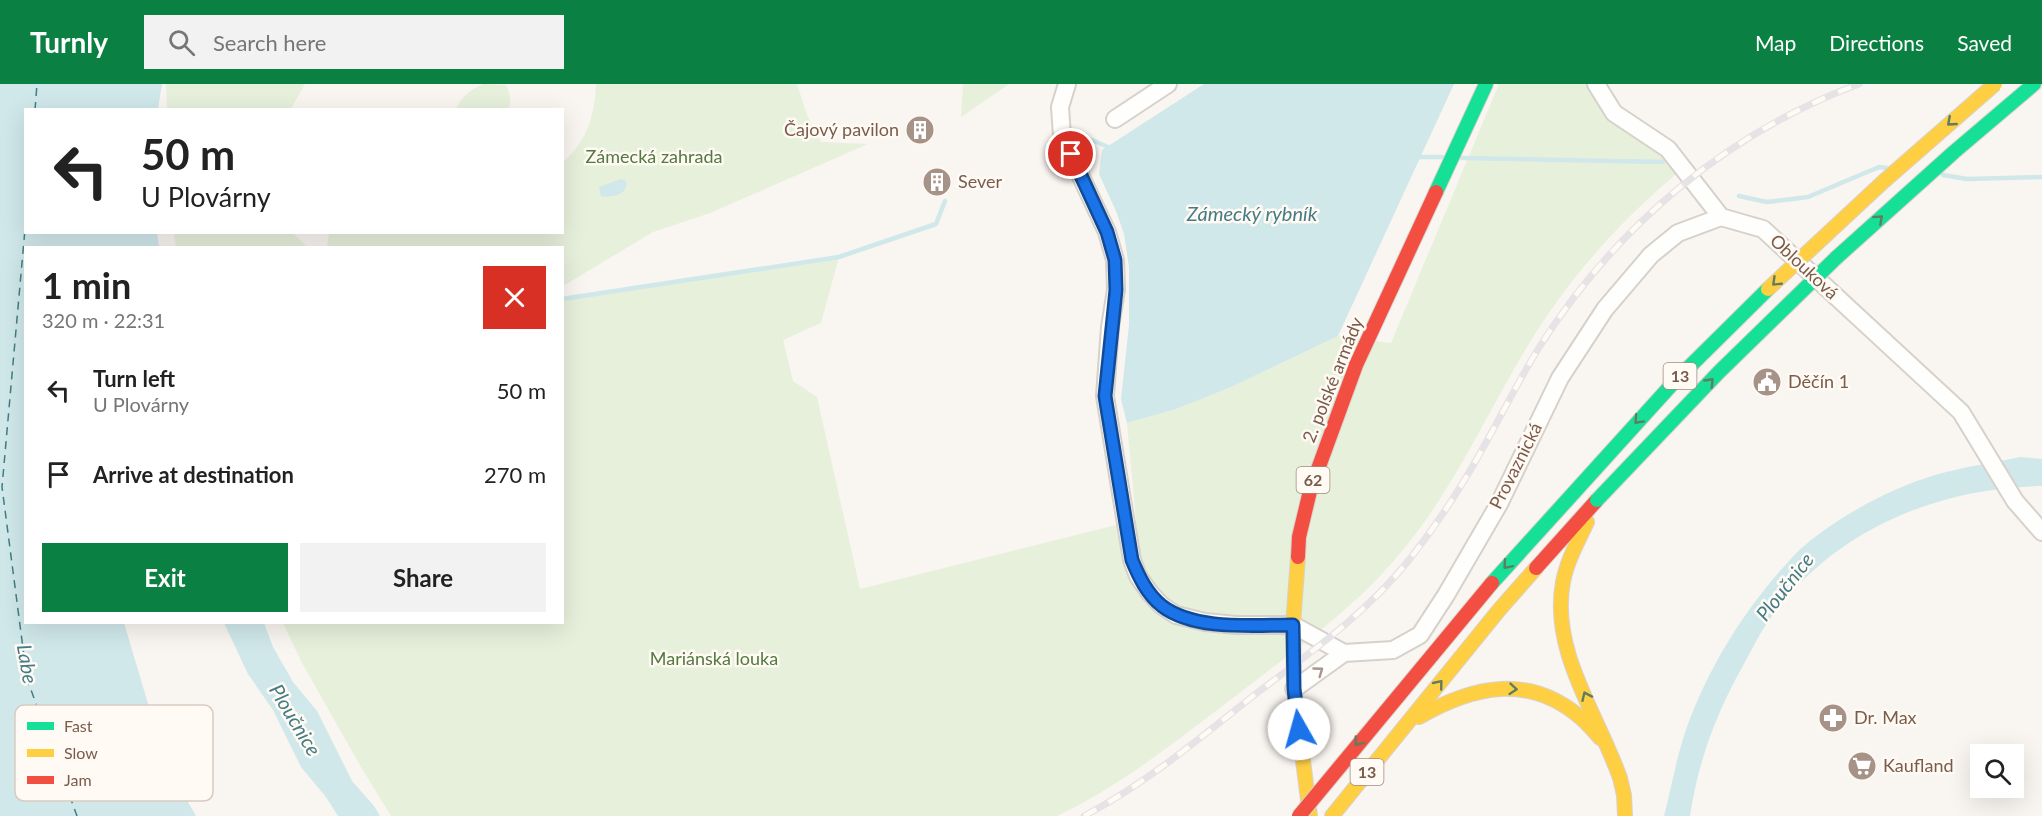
<!DOCTYPE html>
<html lang="en">
<head>
<meta charset="utf-8">
<style>
	:root { --surface:#fff; --page:#f2f2f2; --text:#222; --muted:#767676; --accent:#0b8043 }
	body { margin:0; font-family:Lato,sans-serif; background:var(--page); color:var(--text); height:100vh; display:flex; flex-direction:column; font-size:22px; white-space:nowrap }
	* { box-sizing:border-box; margin:0 }
	p { font-size:20px; color:var(--muted) }
	.icon { flex:none; width:33px; height:33px; fill:none; stroke:currentColor; stroke-width:2; stroke-linecap:round; stroke-linejoin:round }
	.map { position:relative; flex:1; overflow:hidden }
	.drawer { position:absolute; left:24px; top:162px; width:540px; height:378px; display:flex; flex-direction:column; background:var(--surface); border-radius:0px; box-shadow:0 6px 24px #0002 }
	.drawer>* { flex:none }
	.top-card { position:absolute; left:24px; top:24px; width:540px; height:126px; border-radius:0px; box-shadow:0 6px 24px #0002; background:#fff; color:var(--text); overflow:hidden }
	.fabs { position:absolute; left:1970px; top:660px; display:grid; gap:12px }
	.fabs a { display:grid; place-items:center; width:54px; height:54px; border-radius:0px; background:var(--surface); box-shadow:0 6px 24px #0002; font-size:30px }
	.pin { position:absolute; display:grid; place-items:center; width:51px; height:51px; color:#fff; margin:-26px; border:3px solid #fff; border-radius:50%; box-shadow:0 2px 6px #0007 }
	.me { position:absolute; width:66px; margin:-33px; rotate:353deg; stroke-linejoin:round; filter:drop-shadow(0 0 4px #0008) }
	.turn { display:flex; align-items:center; gap:21px; height:126px; padding:0 18px; font-size:27px }
	.turn .icon { width:78px; height:78px; stroke-width:2.5 }
	.turn b { display:block; font-size:42px; line-height:51px }
	.round { display:grid; place-items:center; flex:none; width:63px; height:63px; border-radius:0px; background:var(--page) }
	.headline { display:flex; align-items:center; justify-content:space-between; height:102px; padding:0 18px }
	h1 { font-size:36px; font-weight:700; line-height:45px }
	.button { display:flex; gap:12px; margin-top:auto; padding:12px 18px }
	.button a { flex:1; height:69px; border-radius:0px; background:var(--accent); color:#fff; font-size:24px; font-weight:700; line-height:69px; text-align:center }
	.button a+a { background:var(--page); color:var(--text) }
	ul { padding:0; list-style:none }
	li { display:flex; align-items:center; gap:18px; height:84px; padding:0 18px }
	li div { flex:1 }
	li b { display:block; font-size:22px }
	li em { font-style:normal }
	header { display:flex; align-items:center; gap:36px; box-sizing:border-box; height:84px; padding:0 30px; background:var(--accent); color:#fff }
	header strong { font-size:28px }
	nav { display:flex; gap:33px; margin-inline-start:auto; font-size:21px }
	.search { width:420px; height:54px; background:var(--page); display:flex; align-items:center; gap:15px; box-sizing:border-box; padding:0 21px; border-radius:0px; color:var(--muted); font-size:22px }
	.map>svg:first-child { display:block }
	.green { fill:#e7f0db }
	.water { fill:#d0e8ea }
	.lines { fill:none; stroke-linecap:round; stroke-linejoin:round }
	.stream { stroke:#d0e8ea; stroke-width:4.5 }
	.ferry { stroke:#437c86; stroke-width:1.5; stroke-dasharray:8 6; stroke-linecap:butt }
	.street-casing { stroke:#d7d1cb; stroke-width:20 }
	.fast-casing { stroke:#dad1cc; stroke-width:16 }
	.slow-casing { stroke:#dad1cc; stroke-width:16 }
	.jam-casing { stroke:#dad1cc; stroke-width:16 }
	.street { stroke:#fefefd; stroke-width:16 }
	.fast { stroke:#16e098; stroke-width:14 }
	.slow { stroke:#ffcf43; stroke-width:14 }
	.jam { stroke:#f24e42; stroke-width:14 }
	.rail-casing { stroke:#e6e3e7; stroke-width:7 }
	.rail { stroke:#fffaf3; stroke-width:4.5; stroke-dasharray:14; stroke-linecap:butt }
	.fast-bridge-casing { stroke:#dad1cc; stroke-width:16; stroke-linecap:butt }
	.slow-bridge-casing { stroke:#dad1cc; stroke-width:16; stroke-linecap:butt }
	.jam-bridge-casing { stroke:#dad1cc; stroke-width:16; stroke-linecap:butt }
	.fast-bridge { stroke:#16e098; stroke-width:14 }
	.slow-bridge { stroke:#ffcf43; stroke-width:14 }
	.jam-bridge { stroke:#f24e42; stroke-width:14 }
	.oneway { stroke:#617d60 }
	.oneway2 { stroke:#a8958b }
	.route-casing { stroke:#114b97; stroke-width:15 }
	.route { stroke:#1a73e8; stroke-width:10 }
	.labels { text-anchor:middle; stroke-width:5; stroke-linejoin:round; paint-order:stroke }
	.shield { fill:#fffaf3; stroke:#a28b7f; stroke-width:1.5 }
	.shield-label { font-size:16px; font-weight:bold; fill:#7a5c4d }
	.poi-label { font-size:18px; fill:#7a5c4d; stroke:#fffaf3; text-anchor:start }
	.park-label { font-size:18px; fill:#537a41; stroke:#fffaf3 }
	.street-label { font-size:18px; fill:#7a5c4d; stroke:#fffaf3 }
	.water-label { font-size:20px; font-style:italic; fill:#437c86; stroke:#fffaf3 }
	.key { fill:#fffaf3; stroke:#d7cbc1; stroke-width:1.5 }
	.key-label { font-size:16px; fill:#7a5c4d }
</style>
</head>
<body>
<header>
<strong>Turnly</strong>
<div class="search"><svg class="icon" aria-label="search" viewBox="0 0 24 24"><circle cx="10" cy="10" r="6"/><path d="M15 15l6 6"/></svg>Search here</div>
<nav><a>Map</a><a>Directions</a><a>Saved</a></nav>
</header>
<div class="map">
<svg width="2042" height="732" viewBox="0 0 2042 732">
	<rect width="100%" height="100%" fill="#f9f5f0"/>
	<!-- green -->
	<g class="green">
		<polygon points="166,0 305,0 290,26 167,25"/>
		<path d="M484,0L506,1C510,10 512,16 508,25H456C462,12 471,5 484,0Z"/>
		<path d="M596,0H797L807,31L821,58L868,60L710,129L653,148L563,202L562,164H327L329,149H355L347,152L360,148H562L563,78C587,58 595,30 596,0Z"/>
		<polygon points="963,0 1009,0 961,33"/>
		<path d="M1499,0H1588L1685,83C1624,132 1572,190 1530,258C1498,310 1472,366 1438,418C1417,450 1391,483 1362,510C1322,548 1276,580 1233,614C1176,657 1122,701 1057,732H391L361,683L302,579L283,539L562,538L563,215L839,173L821,239L783,256L793,297L817,313L860,505L1136,436L1127,339L1176,325L1229,304L1338,252L1391,259Z"/>
		<polygon points="174,149 293,149 307,163 176,163"/>
	</g>
	<!-- water -->
	<g class="water">
		<polygon points="0,0 162,0 158,25 26,26 26,148 157,149 159,163 26,164 26,538 124,539 166,680 196,732 0,732"/>
		<polygon points="1204,0 1454,0 1338,252 1229,304 1176,325 1127,339 1121,315 1129,241 1129,183 1124,150 1116,127 1099,90 1102,66"/>
		<path d="M621,95L626,97C629,111 611,114 601,112L599,103Z"/>
		<path d="M2020,373L2042,375V402C1934,404 1830,448 1767,539C1759,551 1752,565 1745,578C1717,627 1698,677 1690,732H1664C1672,701 1677,670 1688,640C1709,584 1740,533 1779,488C1787,480 1795,469 1804,462C1841,431 1889,405 1935,391C1963,383 1992,379 2020,373Z"/>
		<polygon points="224,539 264,539 273,563 293,598 317,627 352,697 374,722 380,732 338,732 326,713 301,683 273,626 248,590"/>
	</g>
	<g class="lines">
		<!-- stream -->
		<g class="stream">
			<polyline points="1092,56 1110,64"/>
			<polyline points="1417,73 1442,73"/>
			<polyline points="1462,74 1663,78"/>
			<polyline points="1943,91 1967,95 2042,93"/>
			<polyline points="1739,112 1767,118 1808,113 1879,83 1887,84"/>
			<polyline points="562,215 839,173 936,140 945,117"/>
		</g>
		<!-- ferry -->
		<g class="ferry">
			<polyline points="35,26 37,0"/>
			<polyline points="26,134 2,403 27,595 77,732"/>
		</g>
		<!-- street casing -->
		<g class="street-casing">
			<g id="street">
				<polyline points="1067,0 1060,23 1062,52 1107,148 1115,176 1116,206 1110,243 1105,312 1132,476 1138,492 1149,508 1161,521 1176,531 1205,538 1236,541 1293,541 1344,569 1393,566 1420,551 1446,511 1499,420 1560,294 1605,225 1651,171 1678,149 1721,133"/>
				<polyline points="1596,0 1614,29 1668,65 1721,133 1763,145 1961,328 2015,417 2042,448"/>
				<polyline points="1115,35 1168,0"/>
				<polyline points="1294,605 1344,569"/>
			</g>
		</g>
		<!-- fast casing -->
		<g class="fast-casing">
			<g id="fast">
				<polyline points="1436,108 1486,0"/>
				<polyline points="1836,174 1954,68 2034,0"/>
			</g>
		</g>
		<!-- slow casing -->
		<g class="slow-casing">
			<g id="slow">
				<path d="M1587,438C1578,457 1567,477 1563,498C1550,567 1598,631 1620,694L1624,711L1625,732"/>
				<polyline points="1298,473 1293,541 1294,605 1310,732"/>
				<path d="M1419,633C1473,602 1529,589 1581,634C1588,640 1594,647 1600,654"/>
				<polyline points="1332,732 1499,526 1536,484"/>
			</g>
		</g>
		<!-- jam casing -->
		<g class="jam-casing">
			<g id="jam">
				<polyline points="1298,473 1299,453 1310,407 1356,281 1436,108"/>
				<polyline points="1536,484 1597,416"/>
			</g>
		</g>
		<!-- street -->
		<use href="#street" class="street"/>
		<!-- fast -->
		<use href="#fast" class="fast"/>
		<!-- slow -->
		<use href="#slow" class="slow"/>
		<!-- jam -->
		<use href="#jam" class="jam"/>
		<!-- rail casing -->
		<g class="rail-casing">
			<path id="rail" d="M1084,732C1145,700 1199,655 1253,612C1307,571 1366,530 1409,476C1428,452 1446,426 1462,400C1490,355 1512,307 1540,262C1616,143 1726,49 1859,0"/>
		</g>
		<!-- rail -->
		<use href="#rail" class="rail"/>
		<!-- fast-bridge casing -->
		<g class="fast-bridge-casing">
			<g id="fast-bridge">
				<polyline points="1597,416 1719,288 1836,174"/>
				<polyline points="1492,499 1675,297 1768,205"/>
			</g>
		</g>
		<!-- slow-bridge casing -->
		<g class="slow-bridge-casing">
			<polyline id="slow-bridge" points="1768,205 1883,98 1995,0"/>
		</g>
		<!-- jam-bridge casing -->
		<g class="jam-bridge-casing">
			<polyline id="jam-bridge" points="1299,732 1492,499"/>
		</g>
		<!-- fast-bridge -->
		<use href="#fast-bridge" class="fast-bridge"/>
		<!-- slow-bridge -->
		<use href="#slow-bridge" class="slow-bridge"/>
		<!-- jam-bridge -->
		<use href="#jam-bridge" class="jam-bridge"/>
	</g>
	<!-- one-way arrows -->
	<defs><path id="oneway-chevron" d="M-2-3.5L2.5 0L-2 3.5" fill="none" stroke-width="1.6" stroke-linecap="round" stroke-linejoin="round" transform="scale(1.5)"/></defs>
	<g class="oneway">
		<use href="#oneway-chevron" transform="translate(1951 38) rotate(139)"/>
		<use href="#oneway-chevron" transform="translate(1879 135) rotate(-42)"/>
		<use href="#oneway-chevron" transform="translate(1776 198) rotate(136)"/>
		<use href="#oneway-chevron" transform="translate(1710 298) rotate(-46)"/>
		<use href="#oneway-chevron" transform="translate(1638 336) rotate(133)"/>
		<use href="#oneway-chevron" transform="translate(1507 481) rotate(131)"/>
		<use href="#oneway-chevron" transform="translate(1439 600) rotate(-51)"/>
		<use href="#oneway-chevron" transform="translate(1513 605) rotate(5)"/>
		<use href="#oneway-chevron" transform="translate(1586 612) rotate(-114)"/>
		<use href="#oneway-chevron" transform="translate(1358 658) rotate(129)"/>
	</g>
	<use class="oneway2" href="#oneway-chevron" transform="translate(1319 587) rotate(-36)"/>
	<g class="lines">
		<!-- route casing -->
		<g class="route-casing">
			<path id="route" d="M1071,70L1107,148L1115,176L1116,206L1105,312L1132,476C1139,493 1147,510 1162,522C1195,547 1253,541 1293,541L1294,605L1299,645"/>
		</g>
		<!-- route -->
		<use href="#route" class="route"/>
	</g>
	<!-- icons -->
	<defs>
		<g id="building-disc" transform="scale(1.5)"><circle r="9.5" fill="#a69286" stroke="#fffaf3"/><path d="M-4-6H4V6H1V3H-1V6H-4ZM-2.5-4.3h1.7v1.8h-1.7ZM.8-4.3h1.7v1.8H.8ZM-2.5-1h1.7V.8h-1.7ZM.8-1h1.7V.8H.8Z" fill="#fff"/></g>
		<g id="civic-disc" transform="scale(1.5)"><circle r="9.5" fill="#a69286" stroke="#fffaf3"/><path d="M-.6-6.5H3V-4.5H.6V-3L4-1V1h2V6H-6V1h2V-1L-.6-3ZM-1.2 2.5V6h2.4V2.5Z" fill="#fff"/></g>
		<g id="pharmacy-disc" transform="scale(1.5)"><circle r="9.5" fill="#a69286" stroke="#fffaf3"/><path d="M-2-6h4v4h4v4h-4v4h-4v-4h-4v-4h4Z" fill="#fff"/></g>
		<g id="supermarket-disc" transform="scale(1.5)"><circle r="9.5" fill="#a69286" stroke="#fffaf3"/><path d="M-6-5.5h2.5l.6 2H6L4.5 2H-2.5L-4.4-4H-6ZM-1.5 3.2a1.3 1.3 0 1 0 .1 0ZM3 3.2a1.3 1.3 0 1 0 .1 0Z" fill="#fff"/></g>
	</defs>
	<g fill-rule="evenodd">
		<use href="#building-disc" x="920" y="46"/>
		<use href="#building-disc" x="937" y="98"/>
		<use href="#civic-disc" x="1767" y="298"/>
		<use href="#pharmacy-disc" x="1833" y="634"/>
		<use href="#supermarket-disc" x="1862" y="682"/>
	</g>
	<g class="labels">
		<!-- shield labels -->
		<g class="shield">
			<rect x="1663.5" y="279" width="33" height="26" rx="4.5"/>
			<rect x="1296.5" y="383" width="33" height="26" rx="4.5"/>
			<rect x="1350.5" y="675" width="33" height="26" rx="4.5"/>
		</g>
		<g class="shield-label">
			<text x="1680" y="298">13</text>
			<text x="1313" y="402">62</text>
			<text x="1367" y="694">13</text>
		</g>
		<!-- poi labels -->
		<g class="poi-label">
			<text x="899" y="52" text-anchor="end">Čajový pavilon</text>
			<text x="958" y="104">Sever</text>
			<text x="1788" y="304">Děčín 1</text>
			<text x="1854" y="640">Dr. Max</text>
			<text x="1883" y="688">Kaufland</text>
		</g>
		<!-- park labels -->
		<g class="park-label">
			<text x="654" y="79">Zámecká zahrada</text>
			<text x="714" y="581">Mariánská louka</text>
		</g>
		<!-- street labels -->
		<g class="street-label">
			<text transform="translate(1804 183) rotate(43)" y="6">Oblouková</text>
			<text transform="translate(1333 296) rotate(-68)" y="6">2. polské armády</text>
			<text transform="translate(1516 382) rotate(-63)" y="6">Provaznická</text>
		</g>
		<!-- water labels -->
		<g class="water-label">
			<text x="1252" y="137">Zámecký rybník</text>
			<text transform="translate(1785 503) rotate(-52)" y="7">Ploučnice</text>
			<text transform="translate(27 580) rotate(80)" y="7">Labe</text>
			<text transform="translate(295 636) rotate(59)" y="7">Ploučnice</text>
		</g>
	</g>
	<!-- legend -->
	<rect x="15" y="621" width="198" height="96" rx="9" class="key"/>
	<rect x="27" y="638" width="27" height="8" fill="#16e098"/>
	<rect x="27" y="665" width="27" height="8" fill="#ffcf43"/>
	<rect x="27" y="692" width="27" height="8" fill="#f24e42"/>
	<g class="key-label">
		<text x="64" y="648">Fast</text>
		<text x="64" y="675">Slow</text>
		<text x="64" y="702">Jam</text>
	</g>
</svg>
<div class="fabs">
<a><svg class="icon" aria-label="search" viewBox="0 0 24 24"><circle cx="10" cy="10" r="6"/><path d="M15 15l6 6"/></svg></a>
</div>
<div class="pin" style="left:1071px;top:70px;background:#d93025"><svg class="icon" aria-label="arrive" viewBox="0 0 24 24"><path d="M6 21V4h12l-3 4 3 4H6"/></svg></div>
<svg class="me" style="left:1299px;top:645px" viewBox="-20 -20 40 40"><circle r="19" fill="#fff"/><path d="M0-13L10 11 0 6-10 11z" fill="#1a73e8"/></svg>
<div class="top-card">
<div class="turn"><svg class="icon" aria-label="left" viewBox="0 0 24 24"><path d="M17 20v-9H6M10 6l-5 5 5 5"/></svg><div><b>50 m</b>U Plovárny</div></div>
</div>
<section class="drawer">
<div class="headline"><div><h1>1 min</h1><p>320 m · 22:31</p></div><a class="round" style="background:#d93025;color:#fff"><svg class="icon" aria-label="close" viewBox="0 0 24 24"><path d="M6 6l12 12M18 6L6 18"/></svg></a></div>
<ul>
<li><svg class="icon" aria-label="left" viewBox="0 0 24 24"><path d="M17 20v-9H6M10 6l-5 5 5 5"/></svg><div><b>Turn left</b><p>U Plovárny</p></div><em>50 m</em></li>
<li><svg class="icon" aria-label="arrive" viewBox="0 0 24 24"><path d="M6 21V4h12l-3 4 3 4H6"/></svg><div><b>Arrive at destination</b></div><em>270 m</em></li>
</ul>
<div class="button"><a>Exit</a><a>Share</a></div>
</section>
</div>
</body>
</html>
